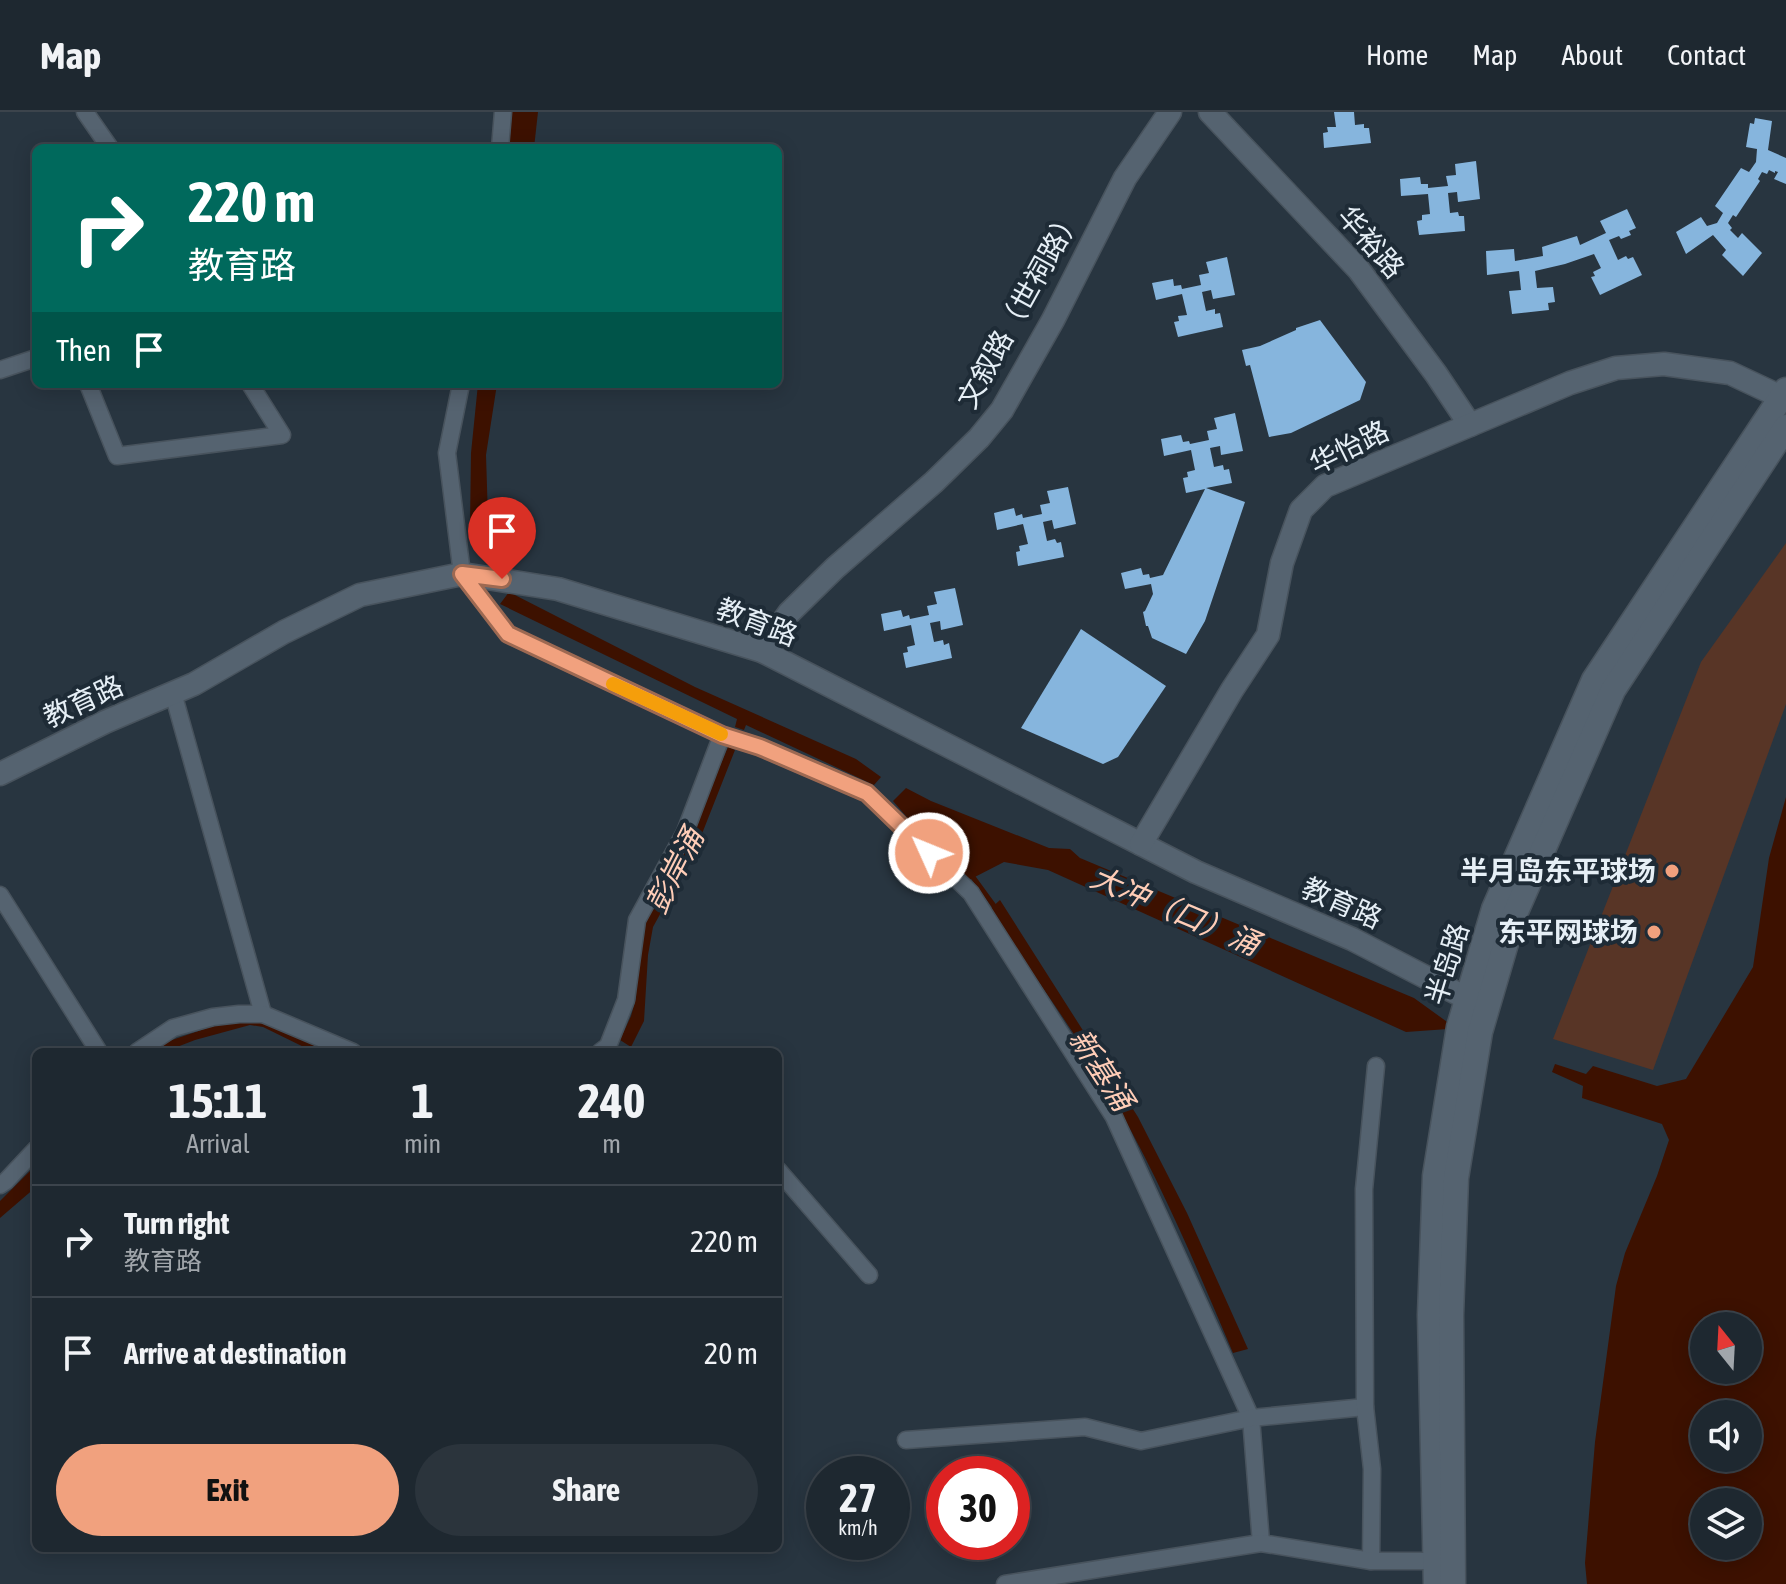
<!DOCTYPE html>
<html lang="en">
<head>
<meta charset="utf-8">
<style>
	:root { --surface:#1e2830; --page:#2b343c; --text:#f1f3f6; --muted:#a1a6ab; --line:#3c444c; --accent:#f1a17e }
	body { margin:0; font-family:"Asap Condensed","Noto Sans SC",sans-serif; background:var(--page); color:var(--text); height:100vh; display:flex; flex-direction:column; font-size:30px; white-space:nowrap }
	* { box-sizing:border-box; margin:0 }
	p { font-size:26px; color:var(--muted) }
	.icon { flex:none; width:44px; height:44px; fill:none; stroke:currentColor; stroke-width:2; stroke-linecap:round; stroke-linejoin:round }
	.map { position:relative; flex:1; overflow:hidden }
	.sheet { position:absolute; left:32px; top:936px; width:750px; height:504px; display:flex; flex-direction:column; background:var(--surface); border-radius:12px; box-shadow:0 4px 20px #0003,0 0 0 2px var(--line) }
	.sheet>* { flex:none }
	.banner { position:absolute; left:32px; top:32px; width:750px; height:244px; border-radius:12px; box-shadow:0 4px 20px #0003,0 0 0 2px var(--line); background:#00695c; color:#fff; overflow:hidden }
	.needle { width:52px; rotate:342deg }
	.controls { position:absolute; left:1690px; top:1200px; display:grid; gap:16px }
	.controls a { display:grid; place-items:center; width:72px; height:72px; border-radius:50%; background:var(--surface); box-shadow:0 4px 20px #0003,0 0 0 2px var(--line); font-size:40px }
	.speed { position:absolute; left:806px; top:1344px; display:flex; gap:16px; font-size:40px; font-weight:700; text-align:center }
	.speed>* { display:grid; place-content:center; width:104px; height:104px; border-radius:50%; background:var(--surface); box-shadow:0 4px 20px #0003,0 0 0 2px var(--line); line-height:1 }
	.speed small { font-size:20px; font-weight:400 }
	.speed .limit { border:12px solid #d22; background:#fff; color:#111 }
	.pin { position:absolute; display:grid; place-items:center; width:68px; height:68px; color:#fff; margin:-82px -34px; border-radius:50% 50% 50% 0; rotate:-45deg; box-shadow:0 0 8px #0007 }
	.pin .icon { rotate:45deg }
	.me { position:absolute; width:88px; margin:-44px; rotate:314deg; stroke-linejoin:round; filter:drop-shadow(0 0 6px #0008) }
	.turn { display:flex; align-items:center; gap:28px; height:168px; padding:0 24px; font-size:36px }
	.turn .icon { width:104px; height:104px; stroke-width:2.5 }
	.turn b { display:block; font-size:56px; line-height:68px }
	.then { display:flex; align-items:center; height:76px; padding:0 24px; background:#0003; gap:16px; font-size:30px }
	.eta { display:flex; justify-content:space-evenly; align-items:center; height:136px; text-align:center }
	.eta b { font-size:48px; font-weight:700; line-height:56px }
	.primary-button { display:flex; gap:16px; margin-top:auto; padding:16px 24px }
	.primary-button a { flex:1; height:92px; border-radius:48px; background:var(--accent); color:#111; font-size:32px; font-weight:700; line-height:92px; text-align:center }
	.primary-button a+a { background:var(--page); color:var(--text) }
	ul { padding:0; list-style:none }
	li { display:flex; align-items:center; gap:24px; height:112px; padding:0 24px; border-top:2px solid var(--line) }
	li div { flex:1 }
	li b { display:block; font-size:30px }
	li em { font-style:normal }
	header { display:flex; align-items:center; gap:48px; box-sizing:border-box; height:112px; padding:0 40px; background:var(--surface); border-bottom:2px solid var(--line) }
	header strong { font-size:38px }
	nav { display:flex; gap:44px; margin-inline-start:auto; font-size:28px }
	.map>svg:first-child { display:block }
	.green { fill:#583526 }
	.water { fill:#3d1100; fill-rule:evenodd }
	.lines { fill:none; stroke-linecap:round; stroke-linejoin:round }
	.stream { stroke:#3d1100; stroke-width:5 }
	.building { fill:#86b5dd }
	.minor-casing { stroke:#48535d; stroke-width:19 }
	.tertiary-casing { stroke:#48535d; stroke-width:25 }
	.secondary-casing { stroke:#48535d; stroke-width:27 }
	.minor { stroke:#556370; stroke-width:16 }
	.tertiary { stroke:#556370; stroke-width:22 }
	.secondary { stroke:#556370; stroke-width:24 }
	.route-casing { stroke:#9d6952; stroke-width:20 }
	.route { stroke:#f1a17e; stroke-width:14 }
	.slow { stroke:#f59e0b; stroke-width:14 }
	.poi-dot { fill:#f1a17e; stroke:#1e2b36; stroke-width:3 }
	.labels { text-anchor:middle; stroke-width:8; stroke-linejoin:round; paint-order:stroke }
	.street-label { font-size:28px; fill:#e6eff6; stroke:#1e2b36 }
	.poi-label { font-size:28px; font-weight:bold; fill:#e6eff6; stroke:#1e2b36; text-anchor:end }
	.water-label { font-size:30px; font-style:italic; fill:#ffcdb7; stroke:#1e2b36 }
</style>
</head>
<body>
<header>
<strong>Map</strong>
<nav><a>Home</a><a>Map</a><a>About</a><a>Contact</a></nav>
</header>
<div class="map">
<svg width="1786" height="1472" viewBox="0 0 1786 1472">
	<rect width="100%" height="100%" fill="#283540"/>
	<!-- green -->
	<polygon class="green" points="1786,431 1786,592 1653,958 1553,927 1701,550"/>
	<!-- water -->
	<g class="water">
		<polygon points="512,0 538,0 534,36 509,36"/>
		<polygon points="478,272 497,272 486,343 489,438 483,437 477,431 470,415 471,341"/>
		<polygon points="509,480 695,575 856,647 881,665 874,673 746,613 744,618 735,615 737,607 500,492"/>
		<polygon points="728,635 735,638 696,737 653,815 648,843 644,909 631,935 620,928 631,904 636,886 637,847 641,816 692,720"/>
		<polygon points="906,676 931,689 1049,736 1070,737 1080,746 1414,886 1450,912 1448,917 1406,920 1048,758 1004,750 967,769 956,762 893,689"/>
		<path d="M1786,685V1472H1587L1585,1451L1595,1330L1616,1174L1625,1141L1657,1064L1669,1028L1662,1012L1582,986L1583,974L1552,960L1555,952L1586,962L1593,954L1657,974L1686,967L1753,855L1769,746ZM1704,1214H1748V1258H1704ZM1704,1302H1748V1346H1704ZM1704,1390H1748V1434H1704Z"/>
		<path d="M1000,788L1138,1005L1187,1101L1248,1237L1233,1241C1195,1151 1157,1061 1107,976C1072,915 1029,857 989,798Z"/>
		<polygon points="240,905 260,906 339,940 314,940 263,915 250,913 195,928 164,940 145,940 172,928"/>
		<polygon points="36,1053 36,1075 0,1106 0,1089"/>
	</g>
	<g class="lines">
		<!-- stream -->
		<polyline class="stream" points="970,761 997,798"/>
	</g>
	<!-- building -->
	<g class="building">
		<polygon points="1334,0 1354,0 1355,13 1364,12 1364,16 1369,16 1371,31 1324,36 1323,21 1328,20 1327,15 1336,15"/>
		<polygon points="1755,6 1772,9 1768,38 1786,46 1786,72 1774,67 1778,60 1775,59 1775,61 1769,58 1767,62 1762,60 1758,67 1760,69 1736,105 1733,103 1728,111 1732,116 1730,118 1738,126 1742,121 1762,141 1743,164 1722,143 1726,138 1713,123 1686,142 1676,120 1701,105 1707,114 1717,111 1723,101 1715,94 1741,56 1749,60 1756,50 1757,37 1746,35 1750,11 1754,12"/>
		<polygon points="1476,49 1480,87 1458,90 1457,80 1448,81 1450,101 1458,100 1459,104 1464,104 1465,119 1419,123 1417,109 1422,108 1422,103 1430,102 1428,82 1401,84 1400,67 1420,65 1421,72 1428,72 1428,76 1448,74 1446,64 1456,63 1455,52"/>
		<polygon points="1627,97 1636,116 1629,119 1631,123 1621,127 1619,124 1609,128 1618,148 1626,144 1628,147 1633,145 1642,163 1600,183 1591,165 1595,164 1593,160 1601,156 1594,142 1565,152 1535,159 1537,176 1553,175 1555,190 1548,191 1549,198 1512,202 1509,179 1521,178 1519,159 1487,163 1486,139 1514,137 1515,149 1543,144 1542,135 1577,124 1580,133 1606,121 1600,109"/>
		<polygon points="1227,145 1235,183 1213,187 1211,178 1202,180 1206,199 1215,197 1215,202 1220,201 1223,215 1178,225 1174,210 1179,209 1178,204 1187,203 1182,182 1156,188 1152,171 1173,167 1174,174 1181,173 1182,177 1201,173 1199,163 1209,161 1206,150"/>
		<polygon points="1320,208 1366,270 1360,288 1291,321 1269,325 1250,253 1246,254 1242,238 1260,234 1296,218 1296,216"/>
		<polygon points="1235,301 1243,339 1221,343 1220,334 1210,336 1214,355 1223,353 1224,358 1229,357 1232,371 1206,376 1245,390 1205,509 1186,542 1152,526 1148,514 1146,514 1143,500 1145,499 1153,482 1151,472 1125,477 1121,461 1141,456 1143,463 1149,462 1150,466 1163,463 1205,377 1186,381 1183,366 1188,365 1187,360 1195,358 1191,338 1164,344 1161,327 1181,323 1183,330 1189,329 1190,332 1209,328 1207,319 1217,317 1214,306"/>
		<polygon points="1068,375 1076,412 1054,417 1052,408 1043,410 1047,429 1055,427 1057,431 1061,430 1064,445 1018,454 1016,440 1020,439 1019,434 1028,432 1023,412 997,418 994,401 1014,396 1016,404 1022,402 1023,406 1042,402 1040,393 1050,391 1047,379"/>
		<polygon points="955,476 963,513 941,518 940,509 930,511 934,530 943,528 944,533 949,531 952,546 906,556 903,541 908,540 907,535 915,533 911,513 884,519 881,502 901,498 903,505 909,503 910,507 929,503 927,494 937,492 934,480"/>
		<polygon points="1081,517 1166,574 1118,645 1103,652 1021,616"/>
	</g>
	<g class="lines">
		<!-- minor casing -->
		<g class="minor-casing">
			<g id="minor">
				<polyline points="85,0 110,36"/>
				<polyline points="500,36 503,0"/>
				<polyline points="0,258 36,246"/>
				<polyline points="88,272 117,344 282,323 250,272"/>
				<polyline points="461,272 447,341 462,462 508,522 722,623 760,635 867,681 971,781 1114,1005 1251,1306 1261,1431"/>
				<polyline points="173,581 263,902"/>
				<polyline points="0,783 99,940"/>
				<polyline points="137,940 173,916 213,905 239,902 263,902 353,940"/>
				<polyline points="600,940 608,934 626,888 637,808 685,720 722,623"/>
				<polyline points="778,1058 869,1163"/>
				<polyline points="0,1073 6,1069 36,1037"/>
				<polyline points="906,1328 1085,1315 1141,1329 1251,1306 1365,1295"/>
				<polyline points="1371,1449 1372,1357 1365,1295 1364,1077 1376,954"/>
				<polyline points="1005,1472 1261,1431 1371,1449 1435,1449"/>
			</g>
		</g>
		<!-- tertiary casing -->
		<g class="tertiary-casing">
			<g id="tertiary">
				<polyline points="1210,0 1359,158 1436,262 1470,313"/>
				<polyline points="762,539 789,501 835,456 934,370 979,326 1002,298 1053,208 1125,66 1170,0"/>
				<polyline points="0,662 105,610 194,572 284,520 360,483 462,462 558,477 762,539 1196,760 1352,827 1468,887"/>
				<polyline points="1141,732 1232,578 1268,523 1282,451 1301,398 1325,374 1570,271 1616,256 1664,252 1730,261 1781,285"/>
			</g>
		</g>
		<!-- secondary casing -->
		<g class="secondary-casing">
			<g id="secondary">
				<polyline points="1436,1472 1430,1203 1435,1064 1459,915 1494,797 1594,568 1786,278"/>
				<polyline points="1453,1472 1451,1203 1456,1066 1480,920 1514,804 1613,578 1786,315"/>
			</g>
		</g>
		<!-- minor -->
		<use href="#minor" class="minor"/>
		<!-- tertiary -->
		<use href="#tertiary" class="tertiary"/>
		<!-- secondary -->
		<use href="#secondary" class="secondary"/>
	</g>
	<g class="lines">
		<!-- route casing -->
		<g class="route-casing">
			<polyline id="route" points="502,467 462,462 508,522 722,623 760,635 867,681 929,741"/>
		</g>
		<!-- route -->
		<use href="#route" class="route"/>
		<!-- slow -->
		<polyline class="slow" points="613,572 721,622"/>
	</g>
	<!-- markers -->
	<g class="poi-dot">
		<circle cx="1672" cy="759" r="8"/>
		<circle cx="1654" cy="820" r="8"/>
	</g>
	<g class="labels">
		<!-- street labels -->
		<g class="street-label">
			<text transform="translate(1371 130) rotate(49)" y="10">华裕路</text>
			<text transform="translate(1019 196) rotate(-61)" y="10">文叙路（世祠路）</text>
			<text transform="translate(1349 335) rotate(-26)" y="10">华怡路</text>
			<text transform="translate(757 510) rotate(21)" y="10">教育路</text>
			<text transform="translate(83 589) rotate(-25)" y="10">教育路</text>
			<text transform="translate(1342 791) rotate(24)" y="10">教育路</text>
			<text transform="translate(1447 852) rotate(-73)" y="10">半岛路</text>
		</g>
		<!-- poi labels -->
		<g class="poi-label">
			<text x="1656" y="769">半月岛东平球场</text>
			<text x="1638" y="830">东平网球场</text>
		</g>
		<!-- water labels -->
		<g class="water-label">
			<text transform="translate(675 759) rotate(-63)" y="10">彭岸涌</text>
			<text transform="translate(1175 799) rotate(23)" y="10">大冲（口）涌</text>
			<text transform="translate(1101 958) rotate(57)" y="10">新基涌</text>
		</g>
	</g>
</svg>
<div class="controls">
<a><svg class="needle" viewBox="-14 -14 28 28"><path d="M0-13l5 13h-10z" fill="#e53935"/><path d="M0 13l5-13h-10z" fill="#a1a6ab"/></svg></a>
<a><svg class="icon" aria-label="sound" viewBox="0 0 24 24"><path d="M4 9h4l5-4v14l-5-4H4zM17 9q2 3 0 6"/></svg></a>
<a><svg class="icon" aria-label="layers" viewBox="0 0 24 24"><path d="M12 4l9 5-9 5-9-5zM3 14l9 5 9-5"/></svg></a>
</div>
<div class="speed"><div>27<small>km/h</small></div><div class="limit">30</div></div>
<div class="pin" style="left:502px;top:467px;background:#d93025"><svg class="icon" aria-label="arrive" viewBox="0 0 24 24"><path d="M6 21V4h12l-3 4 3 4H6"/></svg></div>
<svg class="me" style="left:929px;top:741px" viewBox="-20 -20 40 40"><circle r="17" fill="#f1a17e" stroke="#fff" stroke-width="3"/><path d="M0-11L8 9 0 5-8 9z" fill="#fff"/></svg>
<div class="banner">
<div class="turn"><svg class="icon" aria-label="right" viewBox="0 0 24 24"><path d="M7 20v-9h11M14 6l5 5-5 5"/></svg><div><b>220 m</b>教育路</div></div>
<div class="then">Then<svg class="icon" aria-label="arrive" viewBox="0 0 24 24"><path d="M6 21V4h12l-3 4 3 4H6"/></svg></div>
</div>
<section class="sheet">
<div class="eta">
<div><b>15:11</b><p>Arrival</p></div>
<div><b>1</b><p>min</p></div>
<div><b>240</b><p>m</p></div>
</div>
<ul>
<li><svg class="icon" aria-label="right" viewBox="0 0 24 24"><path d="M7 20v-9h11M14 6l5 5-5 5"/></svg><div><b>Turn right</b><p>教育路</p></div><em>220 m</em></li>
<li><svg class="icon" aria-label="arrive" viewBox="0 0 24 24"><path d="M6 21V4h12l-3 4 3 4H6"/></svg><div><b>Arrive at destination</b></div><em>20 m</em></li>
</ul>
<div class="primary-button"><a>Exit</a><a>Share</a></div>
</section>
</div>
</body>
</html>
